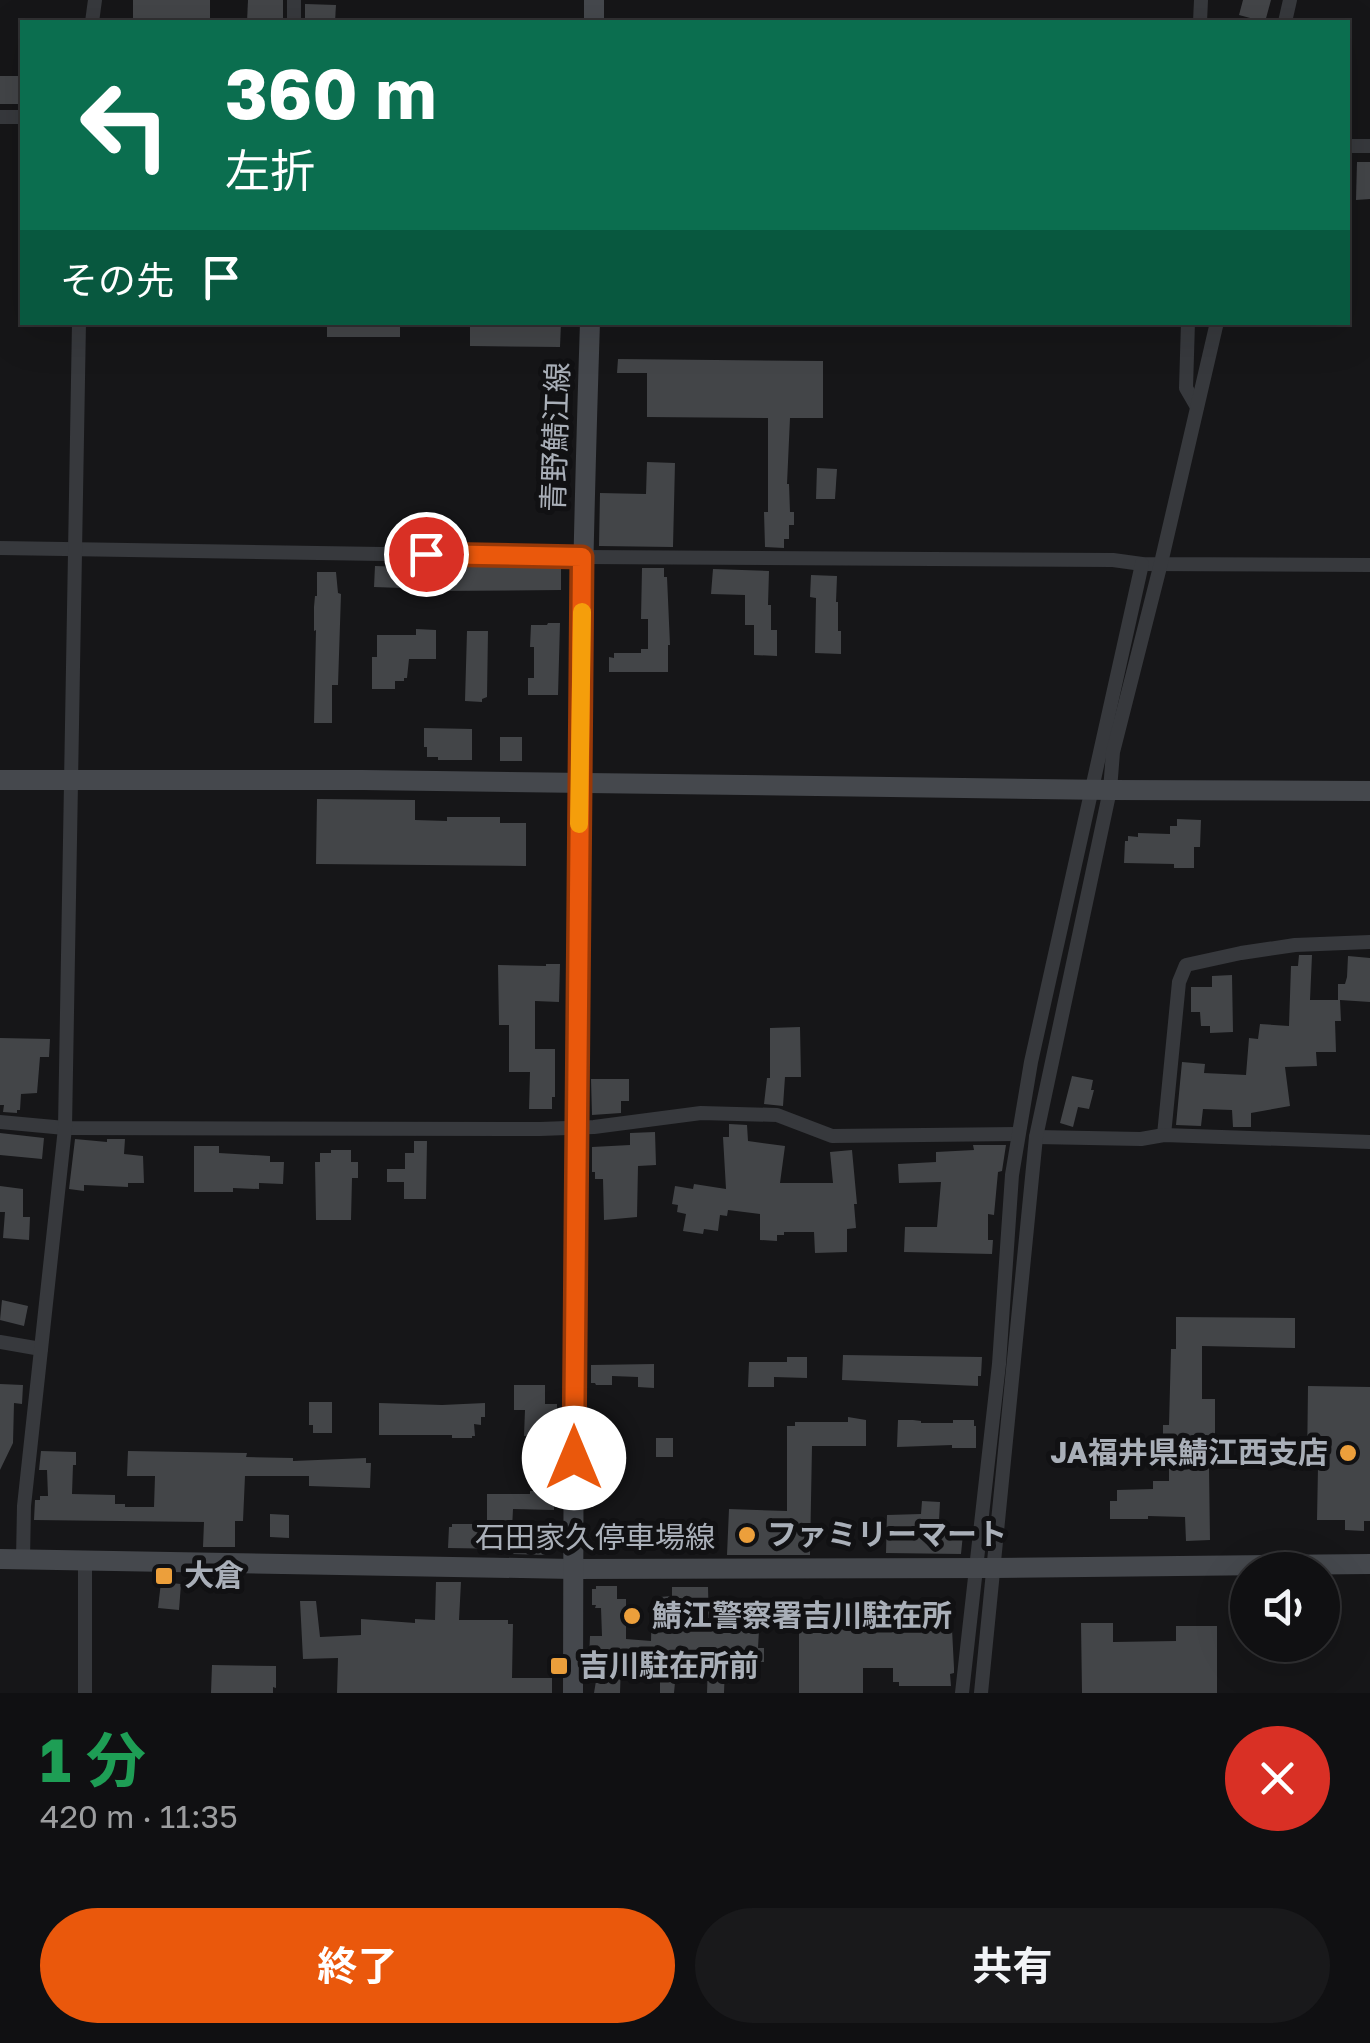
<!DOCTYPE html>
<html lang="ja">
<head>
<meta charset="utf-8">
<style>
	:root { --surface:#101012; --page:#19191b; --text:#f1f3f6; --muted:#9c9d9f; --line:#303032; --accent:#ea580c }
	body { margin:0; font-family:"Golos Text","Noto Sans JP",sans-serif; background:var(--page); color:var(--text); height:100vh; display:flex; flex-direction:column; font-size:38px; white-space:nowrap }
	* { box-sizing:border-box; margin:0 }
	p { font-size:32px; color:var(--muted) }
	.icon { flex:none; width:55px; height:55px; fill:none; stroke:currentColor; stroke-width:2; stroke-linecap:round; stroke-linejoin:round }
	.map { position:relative; height:1693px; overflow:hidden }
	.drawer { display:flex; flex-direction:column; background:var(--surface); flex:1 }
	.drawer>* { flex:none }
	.hud { position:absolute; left:20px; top:20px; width:1330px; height:305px; border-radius:0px; box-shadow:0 10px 40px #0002,0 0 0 2px var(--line); background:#0b6e4f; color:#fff; overflow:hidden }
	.tools { position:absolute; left:1230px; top:1552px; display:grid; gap:20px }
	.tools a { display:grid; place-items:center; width:110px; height:110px; border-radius:50%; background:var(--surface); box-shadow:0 10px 40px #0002,0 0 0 2px var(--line); font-size:50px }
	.pin { position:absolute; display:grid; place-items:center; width:85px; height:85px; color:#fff; margin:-42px; border:5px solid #fff; border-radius:50%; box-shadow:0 2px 10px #0007 }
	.me { position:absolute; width:110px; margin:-55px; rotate:0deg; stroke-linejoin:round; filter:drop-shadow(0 0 8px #0008) }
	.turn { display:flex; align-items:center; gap:35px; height:210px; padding:0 40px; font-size:45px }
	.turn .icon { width:130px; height:130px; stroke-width:2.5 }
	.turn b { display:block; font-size:70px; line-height:85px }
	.then { display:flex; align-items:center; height:95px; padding:0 40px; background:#0003; gap:20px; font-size:38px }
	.round { display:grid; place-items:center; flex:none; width:105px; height:105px; border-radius:52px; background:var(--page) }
	.overview { display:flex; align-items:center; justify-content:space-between; height:170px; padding:0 40px }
	h1 { font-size:60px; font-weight:700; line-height:75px; color:#1e9e55 }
	.action { display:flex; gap:20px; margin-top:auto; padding:20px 40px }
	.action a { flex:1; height:115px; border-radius:60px; background:var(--accent); color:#fff; font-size:40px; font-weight:700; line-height:115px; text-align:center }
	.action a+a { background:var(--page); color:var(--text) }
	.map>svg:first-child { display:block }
	.building { fill:#434548 }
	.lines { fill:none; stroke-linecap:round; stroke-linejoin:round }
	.street { stroke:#37393d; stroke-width:14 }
	.secondary { stroke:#45484d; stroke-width:20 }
	.route-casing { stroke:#983908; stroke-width:25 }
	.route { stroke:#ea580c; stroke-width:18 }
	.slow { stroke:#f59e0b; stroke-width:18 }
	.poi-dot { fill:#ec9f3b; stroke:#111113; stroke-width:4 }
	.labels { text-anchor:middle; stroke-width:10; stroke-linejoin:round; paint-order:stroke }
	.street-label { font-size:30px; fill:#a9afb8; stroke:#111113 }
	.poi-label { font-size:30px; font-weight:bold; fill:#a9afb8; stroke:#111113; text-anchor:start }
</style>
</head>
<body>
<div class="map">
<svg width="1370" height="1693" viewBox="0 0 1370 1693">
	<rect width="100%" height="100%" fill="#161618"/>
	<!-- building -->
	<g class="building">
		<rect x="133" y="0" width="77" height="22"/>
		<polygon points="248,0 283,0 283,22 247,22"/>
		<polygon points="1243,0 1271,0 1265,22 1239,15"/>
		<polygon points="305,4 336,5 335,22 305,22"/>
		<rect x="0" y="76" width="22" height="28"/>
		<polygon points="1357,162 1370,162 1370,199 1356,200"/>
		<rect x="327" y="322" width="73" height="15"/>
		<polygon points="470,322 561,323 560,347 470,346"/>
		<polygon points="618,359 823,361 823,418 790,418 787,484 789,484 790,512 794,512 794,525 789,525 789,539 784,539 784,548 765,547 764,512 768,512 768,418 647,417 647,373 617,373"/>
		<polygon points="647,462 675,463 673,547 599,546 600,493 646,494"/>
		<polygon points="817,468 837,469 835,499 816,499"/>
		<polygon points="428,565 561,567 561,590 428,591 428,586 402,585 402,588 374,587 375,566 428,568"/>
		<polygon points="642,568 664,568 664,577 667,577 670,645 668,645 668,672 609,672 609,657 614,658 614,653 641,653 641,649 648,649 648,619 641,619"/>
		<polygon points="713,569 769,571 768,605 771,605 771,630 777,630 777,656 754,655 754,625 745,625 745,595 711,594"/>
		<polygon points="317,572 336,572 338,593 341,594 338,685 332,685 332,723 314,723 316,630 314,631 314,607 315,596 317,596"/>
		<polygon points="811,575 837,576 836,602 838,602 838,631 841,631 841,654 815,653 816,598 810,597"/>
		<polygon points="548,623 560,623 558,695 528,695 528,678 534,678 534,647 530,647 531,625 547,625"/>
		<polygon points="416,629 436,630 436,659 409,659 407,678 404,678 404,681 395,681 395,689 372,689 372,657 377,657 377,635 416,635"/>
		<polygon points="467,631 488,631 487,697 482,699 482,702 465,701"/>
		<polygon points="424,728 472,729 472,760 438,760 438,757 427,757 427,747 424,747"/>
		<rect x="500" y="737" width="22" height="24"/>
		<polygon points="317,799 415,800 415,820 447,821 447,817 500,817 500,823 526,823 526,866 316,864"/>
		<polygon points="1177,819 1201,820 1200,847 1194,847 1194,868 1174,868 1174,864 1124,863 1125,841 1128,841 1128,836 1138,837 1138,833 1170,834 1170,826 1177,826"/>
		<polygon points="1299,955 1312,955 1310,1000 1338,1000 1338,984 1345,984 1347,977 1348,956 1370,958 1370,1002 1340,1000 1341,1021 1335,1021 1336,1052 1316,1052 1317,1066 1285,1067 1290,1106 1251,1113 1251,1127 1233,1127 1232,1110 1203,1109 1201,1126 1176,1125 1182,1062 1205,1064 1204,1073 1246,1075 1249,1038 1258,1039 1260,1024 1289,1026 1291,966 1298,966"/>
		<polygon points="546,964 560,964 559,1002 535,1001 535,1049 555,1049 555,1097 552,1097 552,1109 529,1109 530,1072 509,1072 509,1025 499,1025 498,965 546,966"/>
		<polygon points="1232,975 1233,1032 1210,1033 1210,1026 1201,1026 1200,1012 1191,1012 1191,987 1212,987 1212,976"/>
		<polygon points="800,1027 801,1077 785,1077 783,1106 764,1104 767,1078 770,1078 770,1028"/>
		<polygon points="0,1038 50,1039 49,1057 40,1057 37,1093 21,1094 20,1110 17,1110 17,1113 3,1112 4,1105 0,1105"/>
		<polygon points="1072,1076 1093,1080 1091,1090 1094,1090 1089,1109 1078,1107 1073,1127 1060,1123"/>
		<polygon points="591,1079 629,1079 629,1101 621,1101 621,1113 592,1115"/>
		<polygon points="729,1124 747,1125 748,1141 785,1146 780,1183 833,1183 830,1152 852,1150 857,1204 854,1204 856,1228 847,1229 847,1252 815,1253 814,1232 784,1232 784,1235 777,1235 777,1241 760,1240 760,1214 728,1210 727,1216 720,1215 718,1231 704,1229 703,1234 683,1231 686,1214 677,1212 678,1205 672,1204 675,1186 693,1189 694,1184 726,1189 723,1137 729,1137"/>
		<polygon points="655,1132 656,1165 638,1166 637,1217 604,1220 603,1179 595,1179 595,1172 592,1172 592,1147 630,1145 630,1133"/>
		<polygon points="0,1133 44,1138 42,1159 0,1155"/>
		<polygon points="75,1139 107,1142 107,1139 125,1139 124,1154 143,1156 144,1183 128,1183 128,1187 84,1185 84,1191 69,1189"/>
		<polygon points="414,1141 427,1141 426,1199 404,1199 404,1182 387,1182 387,1169 405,1169 405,1153 414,1153"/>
		<polygon points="973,1145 1006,1145 1002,1171 998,1172 994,1215 988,1214 988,1240 993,1240 992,1254 904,1252 905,1227 937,1227 941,1182 899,1183 898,1164 936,1162 936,1152 974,1150"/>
		<polygon points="194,1146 219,1146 219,1153 270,1156 270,1162 284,1162 283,1184 259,1183 259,1189 233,1188 233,1192 194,1192"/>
		<polygon points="331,1150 351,1150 351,1162 358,1162 358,1178 352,1178 351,1220 316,1220 315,1162 320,1162 320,1153 331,1153"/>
		<polygon points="0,1186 23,1189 23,1217 30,1217 29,1240 3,1238 5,1212 0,1212"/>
		<polygon points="2,1300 28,1306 24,1326 0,1320"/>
		<polygon points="1176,1317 1295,1318 1295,1348 1202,1346 1202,1399 1215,1399 1215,1468 1209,1468 1210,1540 1186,1541 1185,1517 1148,1516 1148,1519 1110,1519 1110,1501 1117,1501 1117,1490 1153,1489 1153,1481 1169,1481 1169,1441 1163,1441 1163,1425 1169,1425 1171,1349 1176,1349"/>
		<polygon points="843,1355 982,1357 981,1376 978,1376 978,1386 842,1380"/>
		<polygon points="787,1357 807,1357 807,1378 774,1377 774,1387 748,1387 749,1362 787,1362"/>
		<polygon points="654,1364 654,1388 638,1387 638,1377 612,1376 612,1385 596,1385 595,1383 591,1383 591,1365"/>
		<polygon points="0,1384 23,1385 22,1404 14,1403 13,1443 0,1470"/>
		<polygon points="514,1385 545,1385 545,1404 557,1404 557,1436 524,1436 525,1410 514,1410"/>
		<polygon points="1308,1386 1370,1387 1370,1521 1364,1521 1364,1531 1345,1530 1345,1520 1317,1520 1318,1467 1307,1467"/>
		<polygon points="309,1402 332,1402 332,1433 313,1433 313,1425 309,1425"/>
		<polygon points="379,1403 442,1405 485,1403 485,1417 481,1417 481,1425 474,1424 475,1436 472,1436 472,1438 452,1438 452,1435 379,1435"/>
		<polygon points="848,1417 866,1420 866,1446 812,1446 810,1555 727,1555 729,1509 787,1511 787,1426 795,1426 795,1422 848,1422"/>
		<polygon points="898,1420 913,1420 921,1421 921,1423 953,1423 953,1420 974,1420 974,1426 976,1426 976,1448 952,1448 952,1445 897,1447"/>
		<rect x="656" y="1438" width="17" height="19"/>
		<polygon points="41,1451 76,1452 76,1465 73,1465 72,1494 115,1495 115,1504 125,1504 125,1507 154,1507 155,1476 127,1476 128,1451 247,1453 246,1457 293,1458 293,1461 366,1458 366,1463 371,1463 370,1488 309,1486 309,1476 245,1476 243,1521 235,1521 235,1547 203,1547 204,1522 34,1520 35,1500 40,1500 40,1496 48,1496 47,1470 39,1470"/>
		<polygon points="530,1491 554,1491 554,1510 513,1509 511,1549 448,1548 449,1527 452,1527 452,1524 487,1524 487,1494 530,1494"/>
		<polygon points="922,1501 940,1502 939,1521 945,1522 945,1530 949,1531 949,1533 963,1534 961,1554 886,1553 887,1515 921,1514"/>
		<polygon points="270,1514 289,1515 289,1538 270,1537"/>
		<polygon points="514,1538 549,1539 548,1555 513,1554"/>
		<polygon points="161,1582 181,1584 179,1610 158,1608"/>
		<polygon points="436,1582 461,1582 459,1620 508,1620 508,1624 513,1624 512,1678 552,1678 552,1693 337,1693 338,1658 303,1659 300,1601 316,1601 320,1637 361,1635 361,1619 415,1623 415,1619 435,1620"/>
		<polygon points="596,1586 617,1586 617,1599 626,1599 626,1639 651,1641 652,1601 660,1601 660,1597 672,1596 672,1587 708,1587 709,1626 740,1626 740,1630 759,1630 758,1648 764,1648 764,1662 758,1662 758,1665 725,1665 724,1693 707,1693 708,1662 677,1661 674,1693 660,1693 660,1667 655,1667 655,1663 621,1662 620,1693 594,1693 599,1663 592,1662 592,1658 589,1658 590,1636 602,1636 601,1608 595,1608 596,1605 592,1605 592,1589 596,1589"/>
		<polygon points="1081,1623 1113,1623 1113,1642 1176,1641 1176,1626 1217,1626 1217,1693 1082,1693"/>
		<polygon points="799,1629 952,1629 954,1668 954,1673 950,1674 951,1686 899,1686 899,1682 893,1682 893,1668 863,1668 863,1693 799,1693"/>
		<polygon points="212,1665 276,1666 276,1688 273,1687 273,1693 211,1693"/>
	</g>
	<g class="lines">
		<!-- street -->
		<g class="street">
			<polyline points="92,22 95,0"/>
			<polyline points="294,22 294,0"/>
			<polyline points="1200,22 1201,0"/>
			<polyline points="1285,22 1290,0"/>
			<polyline points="0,117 22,117"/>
			<polyline points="1348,146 1370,146"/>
			<polyline points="1188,322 1186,388 1197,407"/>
			<polyline points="0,548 582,557 1113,560 1142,564 1370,565"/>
			<polyline points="0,1122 65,1128 540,1129 594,1127 701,1113 777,1115 832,1136 1017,1134"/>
			<polyline points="1164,1135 1179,982 1186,965 1241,953 1295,945 1370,942"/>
			<polyline points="1036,1137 1141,1139 1164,1135 1370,1142"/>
			<polyline points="0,1342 41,1349"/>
			<polyline points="23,1559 24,1506 65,1128 79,322"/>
			<polyline points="85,1561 85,1693"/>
			<polyline points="962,1693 999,1364 1012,1175 1031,1062 1142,564"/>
			<polyline points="981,1693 1036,1137 1110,790 1113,752 1161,563 1217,322"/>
		</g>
		<!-- secondary -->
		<g class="secondary">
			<polyline points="594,0 594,22"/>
			<polyline points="0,780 363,780 1110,790 1370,791"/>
			<polyline points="0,1559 573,1569 994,1568 1370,1564"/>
			<path d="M573,1693C574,1236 575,779 590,322"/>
		</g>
	</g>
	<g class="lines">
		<!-- route casing -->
		<g class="route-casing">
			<polyline id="route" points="426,554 582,557 574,1458"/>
		</g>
		<!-- route -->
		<use href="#route" class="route"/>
		<!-- slow -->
		<polyline class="slow" points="579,824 582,612"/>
	</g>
	<!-- markers -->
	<g class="poi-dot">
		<circle cx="1348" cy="1453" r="10"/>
		<circle cx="747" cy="1535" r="10"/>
		<rect x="154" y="1566" width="20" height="20" rx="5"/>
		<circle cx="632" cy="1616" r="10"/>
		<rect x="549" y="1656" width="20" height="20" rx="5"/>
	</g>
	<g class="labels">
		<!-- street labels -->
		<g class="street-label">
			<text transform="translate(556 437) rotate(-88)" y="10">青野鯖江線</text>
			<text x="595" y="1548">石田家久停車場線</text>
		</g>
		<!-- poi labels -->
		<g class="poi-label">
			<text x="1328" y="1463" text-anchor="end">JA福井県鯖江西支店</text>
			<text x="767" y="1545">ファミリーマート</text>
			<text x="184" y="1586">大倉</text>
			<text x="652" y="1626">鯖江警察署吉川駐在所</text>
			<text x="579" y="1676">吉川駐在所前</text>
		</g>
	</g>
</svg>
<div class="tools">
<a><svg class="icon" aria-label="sound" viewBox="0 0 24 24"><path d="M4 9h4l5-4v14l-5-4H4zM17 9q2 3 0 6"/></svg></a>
</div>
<div class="pin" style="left:426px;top:554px;background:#d93025"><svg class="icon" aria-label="arrive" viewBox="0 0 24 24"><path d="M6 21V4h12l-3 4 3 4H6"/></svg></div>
<svg class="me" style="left:574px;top:1458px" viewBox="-20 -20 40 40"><circle r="19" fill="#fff"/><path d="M0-13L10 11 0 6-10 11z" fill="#ea580c"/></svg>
<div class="hud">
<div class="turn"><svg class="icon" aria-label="left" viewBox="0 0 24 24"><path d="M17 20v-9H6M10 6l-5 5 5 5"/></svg><div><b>360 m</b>左折</div></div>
<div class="then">その先<svg class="icon" aria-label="arrive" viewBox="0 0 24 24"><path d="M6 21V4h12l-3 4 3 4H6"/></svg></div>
</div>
</div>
<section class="drawer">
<div class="overview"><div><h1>1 分</h1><p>420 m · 11:35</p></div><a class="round" style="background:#d93025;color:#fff"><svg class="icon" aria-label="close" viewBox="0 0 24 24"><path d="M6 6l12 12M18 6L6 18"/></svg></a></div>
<div class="action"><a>終了</a><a>共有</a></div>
</section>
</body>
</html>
